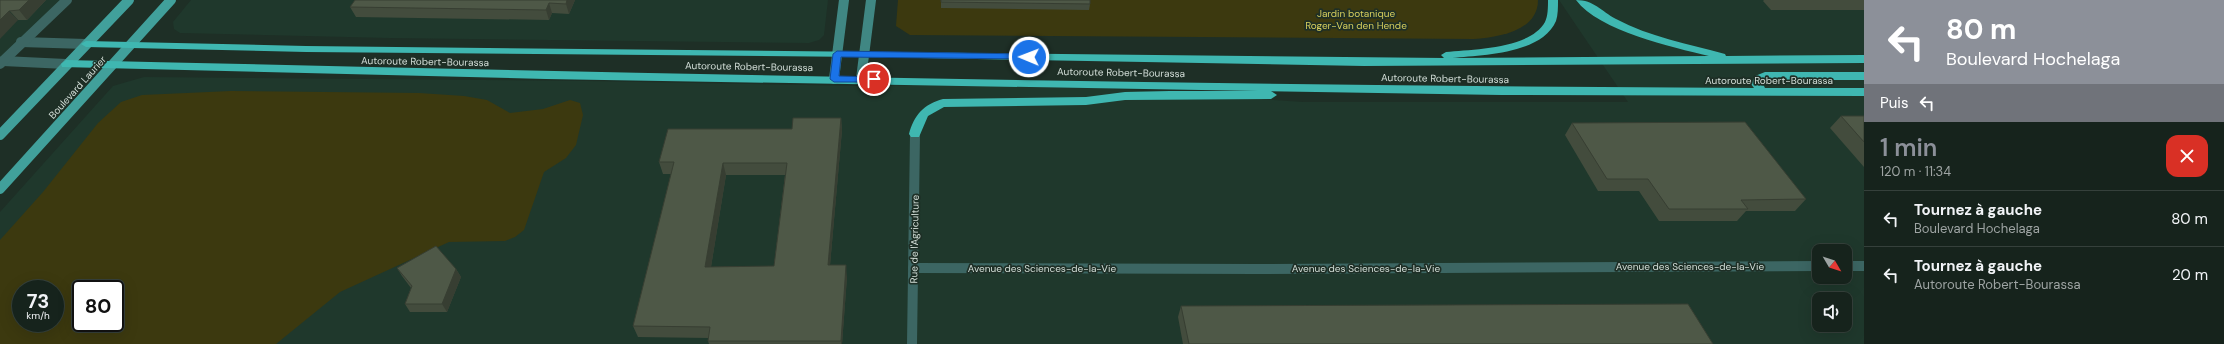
<!DOCTYPE html>
<html lang="fr">
<head>
<meta charset="utf-8">
<style>
	:root { --surface:#16231c; --page:#232f29; --text:#f1f3f6; --muted:#9ea4a3; --line:#35403b; --accent:#8c9099 }
	body { margin:0; font-family:"DM Sans",sans-serif; background:var(--page); color:var(--text); height:100vh; display:flex; flex-direction:column; font-size:15px; white-space:nowrap }
	* { box-sizing:border-box; margin:0 }
	p { font-size:13px; color:var(--muted) }
	.icon { flex:none; width:22px; height:22px; fill:none; stroke:currentColor; stroke-width:2; stroke-linecap:round; stroke-linejoin:round }
	.map { position:relative; flex:1; overflow:hidden }
	.sheet { display:flex; flex-direction:column; background:var(--surface); width:360px }
	.sheet>* { flex:none }
	.hud { background:#8c9099; color:#fff; overflow:hidden }
	.needle { width:26px; rotate:129deg }
	.tools { position:absolute; left:1812px; top:244px; display:grid; gap:8px }
	.tools a { display:grid; place-items:center; width:40px; height:40px; border-radius:8px; background:var(--surface); box-shadow:0 4px 16px #0002,0 0 0 1px var(--line); font-size:20px }
	.speed { position:absolute; left:12px; top:280px; display:flex; gap:8px; font-size:20px; font-weight:700; text-align:center }
	.speed>* { display:grid; place-content:center; width:52px; height:52px; border-radius:50%; background:var(--surface); box-shadow:0 4px 16px #0002,0 0 0 1px var(--line); line-height:1 }
	.speed small { font-size:10px; font-weight:400 }
	.speed .limit { border:2px solid #111; border-radius:6px; background:#fff; color:#111 }
	.pin { position:absolute; display:grid; place-items:center; width:34px; height:34px; color:#fff; margin:-17px; border:2px solid #fff; border-radius:50%; box-shadow:0 1px 4px #0007 }
	.me { position:absolute; width:44px; margin:-22px; rotate:271deg; stroke-linejoin:round; filter:drop-shadow(0 0 3px #0008) }
	.turn { display:flex; align-items:center; gap:14px; height:84px; padding:0 16px; font-size:18px }
	.turn .icon { width:52px; height:52px; stroke-width:2.5 }
	.turn b { display:block; font-size:28px; line-height:34px }
	.then { display:flex; align-items:center; height:38px; padding:0 16px; background:#0003; gap:8px; font-size:15px }
	.round { display:grid; place-items:center; flex:none; width:42px; height:42px; border-radius:12px; background:var(--page) }
	.overview { display:flex; align-items:center; justify-content:space-between; height:68px; padding:0 16px }
	h1 { font-size:24px; font-weight:600; line-height:30px; color:var(--accent) }
	ul { padding:0; list-style:none }
	li { display:flex; align-items:center; gap:12px; height:56px; padding:0 16px; border-top:1px solid var(--line) }
	li div { flex:1 }
	li b { display:block; font-size:15px }
	li em { font-style:normal }
	main { display:flex; flex:1; min-height:0 }
	.map>svg:first-child { display:block }
	.built { fill:#1f382c; fill-rule:evenodd }
	.green { fill:#3c390f; fill-rule:evenodd }
	.lines { fill:none; stroke-linecap:round; stroke-linejoin:round }
	.street { stroke:#3c6663; stroke-width:10 }
	.secondary { stroke:#408783; stroke-width:10 }
	.primary { stroke:#41a09b; stroke-width:10 }
	.highway { fill:#3fb7b1; fill-rule:evenodd }
	.wall { fill:#434c3d; fill-rule:evenodd }
	.shaded-wall { fill:#373e32 }
	.building { fill:#4e5847; stroke:#373e32; fill-rule:evenodd }
	.route { fill:#1a73e8; stroke:#114b97 }
	.labels { text-anchor:middle; stroke-width:3.5; stroke-linejoin:round; paint-order:stroke }
	.park-label { font-size:10px; fill:#d6ce5c; stroke:#1e2f26 }
	.street-label { font-size:10px; fill:#d2ddd7; stroke:#1e2f26 }
</style>
</head>
<body>
<main>
<div class="map">
<svg width="1864" height="344" viewBox="0 0 1864 344">
	<rect width="100%" height="100%" fill="#1e2f26"/>
	<!-- built -->
	<g class="built">
		<polygon points="0,0 67,0 0,64"/>
		<polygon points="191,0 828,0 824,35 819,40 809,43 389,38 180,33 174,29 173,22"/>
		<path d="M1559,0H1864V344H0V212L113,86L144,77L588,81L863,86L932,85L1100,88L1303,102H1628ZM1819,251H1845V277H1819ZM21,289H55V323H21ZM81,289H115V323H81ZM1819,299H1845V325H1819Z"/>
	</g>
	<!-- green -->
	<g class="green">
		<path d="M898,0H1538C1538,31 1499,37 1474,39L910,35L896,26Z"/>
		<path d="M231,91L419,93L464,96L487,100L510,113L543,109L570,100L580,103L583,115L576,145L566,158L544,172L524,230L515,237L505,241L449,242L340,292L276,344H0V240L43,192L98,123L121,102L142,95ZM21,289H55V323H21ZM81,289H115V323H81Z"/>
	</g>
	<g class="lines">
		<!-- street -->
		<g class="street">
			<polyline points="21,42 86,44"/>
			<polyline points="3,61 66,64"/>
			<polyline points="0,64 67,0"/>
			<polyline points="1845,266 1864,266"/>
			<polyline points="913,268 1256,269 1819,266"/>
			<polyline points="912,344 915,134"/>
		</g>
		<!-- secondary -->
		<g class="secondary">
			<polyline points="834,79 844,0"/>
			<polyline points="861,79 871,0"/>
		</g>
		<!-- primary -->
		<g class="primary">
			<polyline points="0,135 129,0"/>
			<polyline points="0,189 171,0"/>
		</g>
		<!-- highway -->
		<g class="highway">
			<path d="M1548,0H1558C1558,7 1558,15 1556,21C1542,54 1482,55 1452,58L1709,56C1672,47 1599,31 1576,0C1594,0 1601,11 1616,19C1650,37 1688,44 1725,54L1726,56L1864,55V63L1364,66L864,57L306,52L86,47L81,44L86,41L306,46L1444,58L1441,55L1446,52C1473,49 1530,49 1545,22C1548,16 1548,7 1548,0Z"/>
			<path d="M66,60C629,73 1191,86 1754,88L1751,84L1755,76L1765,72H1864V80H1767L1763,84L1765,88H1864V96L1501,95L546,79L62,67L61,64Z"/>
			<path d="M1170,91H1271L1277,95L1271,99L1125,100L1086,105L944,107L928,116L919,137H911L909,134C914,115 924,104 943,99L1086,97L1125,92Z"/>
		</g>
	</g>
	<!-- wall -->
	<g class="wall">
		<polygon points="0,0 46,0 27,20 18,20"/>
		<polygon points="575,0 569,14 552,13 549,20 356,17 350,7"/>
		<polygon points="941,0 1090,4 1089,10 941,8"/>
		<polygon points="1764,0 1864,0 1864,10 1771,10 1763,1"/>
		<polygon points="1841,116 1864,116 1864,167 1830,128"/>
		<path d="M841,118L842,130L830,265L847,277L842,344H709L708,341V338L638,337L633,326L671,174H663L659,162L792,129ZM726,175H785L774,266L711,267Z"/>
		<polygon points="1572,123 1806,199 1795,211 1746,211 1737,221 1659,221 1639,191 1598,191 1565,135"/>
		<polygon points="397,268 456,269 461,277 447,312 410,312 405,304 411,288 402,276"/>
		<polygon points="1181,306 1713,344 1183,344 1178,317"/>
	</g>
	<!-- shaded-wall -->
	<g class="shaded-wall">
		<polygon points="29,0 46,0 27,20 19,10"/>
		<polygon points="567,0 575,0 569,14 566,4"/>
		<polygon points="549,3 552,13 549,20 546,10"/>
		<polygon points="9,11 18,20 0,39 0,20"/>
		<polygon points="841,118 842,130 829,277 828,265"/>
		<polygon points="723,163 726,175 709,279 705,267"/>
		<polygon points="846,265 847,277 842,344 841,344 841,341"/>
		<polygon points="456,269 461,277 447,312 442,304"/>
	</g>
	<!-- building -->
	<g class="building">
		<polygon points="0,0 29,0 19,10 9,11 0,20"/>
		<polygon points="355,0 567,0 566,4 549,3 546,10 350,7"/>
		<polygon points="941,0 1090,0 1090,4 941,2"/>
		<polygon points="1841,116 1864,116 1864,142"/>
		<path d="M793,118H841L828,265H846L841,341H708L710,327L633,326L674,162H659L668,129H792ZM723,163H787L774,266L705,267Z"/>
		<polygon points="1745,122 1806,199 1741,200 1748,209 1669,209 1648,179 1607,179 1572,123"/>
		<polygon points="436,246 456,269 442,304 405,304 412,286 397,268"/>
		<polygon points="1688,304 1713,344 1189,344 1181,306"/>
	</g>
	<!-- route -->
	<polygon class="route" points="837,51 1029,54 1033,57 1029,59 841,57 839,76 874,77 879,79 874,82 834,82 830,79 833,54"/>
	<g class="labels">
		<!-- park labels -->
		<g class="park-label">
			<text x="1356" y="17">Jardin botanique<tspan x="1356" dy="12">Roger-Van den Hende</tspan></text>
		</g>
		<!-- street labels -->
		<g class="street-label">
			<text transform="translate(425 61) rotate(1)" y="4">Autoroute Robert-Bourassa</text>
			<text transform="translate(749 66) rotate(1)" y="4">Autoroute Robert-Bourassa</text>
			<text transform="translate(1121 72) rotate(1)" y="4">Autoroute Robert-Bourassa</text>
			<text transform="translate(1445 78) rotate(1)" y="4">Autoroute Robert-Bourassa</text>
			<text x="1769" y="84">Autoroute Robert-Bourassa</text>
			<text transform="translate(77 87) rotate(-48)" y="4">Boulevard Laurier</text>
			<text transform="translate(914 239) rotate(-89)" y="4">Rue de l'Agriculture</text>
			<text x="1690" y="270">Avenue des Sciences-de-la-Vie</text>
			<text x="1042" y="272">Avenue des Sciences-de-la-Vie</text>
			<text x="1366" y="272">Avenue des Sciences-de-la-Vie</text>
		</g>
	</g>
</svg>
<div class="tools">
<a><svg class="needle" viewBox="-14 -14 28 28"><path d="M0-13l5 13h-10z" fill="#e53935"/><path d="M0 13l5-13h-10z" fill="#9ea4a3"/></svg></a>
<a><svg class="icon" aria-label="sound" viewBox="0 0 24 24"><path d="M4 9h4l5-4v14l-5-4H4zM17 9q2 3 0 6"/></svg></a>
</div>
<div class="speed"><div>73<small>km/h</small></div><div class="limit">80</div></div>
<div class="pin" style="left:874px;top:79px;background:#d93025"><svg class="icon" aria-label="arrive" viewBox="0 0 24 24"><path d="M6 21V4h12l-3 4 3 4H6"/></svg></div>
<svg class="me" style="left:1029px;top:57px" viewBox="-20 -20 40 40"><circle r="17" fill="#1a73e8" stroke="#fff" stroke-width="3"/><path d="M0-11L8 9 0 5-8 9z" fill="#fff"/></svg>
</div>
<section class="sheet">
<div class="hud">
<div class="turn"><svg class="icon" aria-label="left" viewBox="0 0 24 24"><path d="M17 20v-9H6M10 6l-5 5 5 5"/></svg><div><b>80 m</b>Boulevard Hochelaga</div></div>
<div class="then">Puis<svg class="icon" aria-label="left" viewBox="0 0 24 24"><path d="M17 20v-9H6M10 6l-5 5 5 5"/></svg></div>
</div>
<div class="overview"><div><h1>1 min</h1><p>120 m · 11:34</p></div><a class="round" style="background:#d93025;color:#fff"><svg class="icon" aria-label="close" viewBox="0 0 24 24"><path d="M6 6l12 12M18 6L6 18"/></svg></a></div>
<ul>
<li><svg class="icon" aria-label="left" viewBox="0 0 24 24"><path d="M17 20v-9H6M10 6l-5 5 5 5"/></svg><div><b>Tournez à gauche</b><p>Boulevard Hochelaga</p></div><em>80 m</em></li>
<li><svg class="icon" aria-label="left" viewBox="0 0 24 24"><path d="M17 20v-9H6M10 6l-5 5 5 5"/></svg><div><b>Tournez à gauche</b><p>Autoroute Robert-Bourassa</p></div><em>20 m</em></li>
</ul>
</section>
</main>
</body>
</html>
